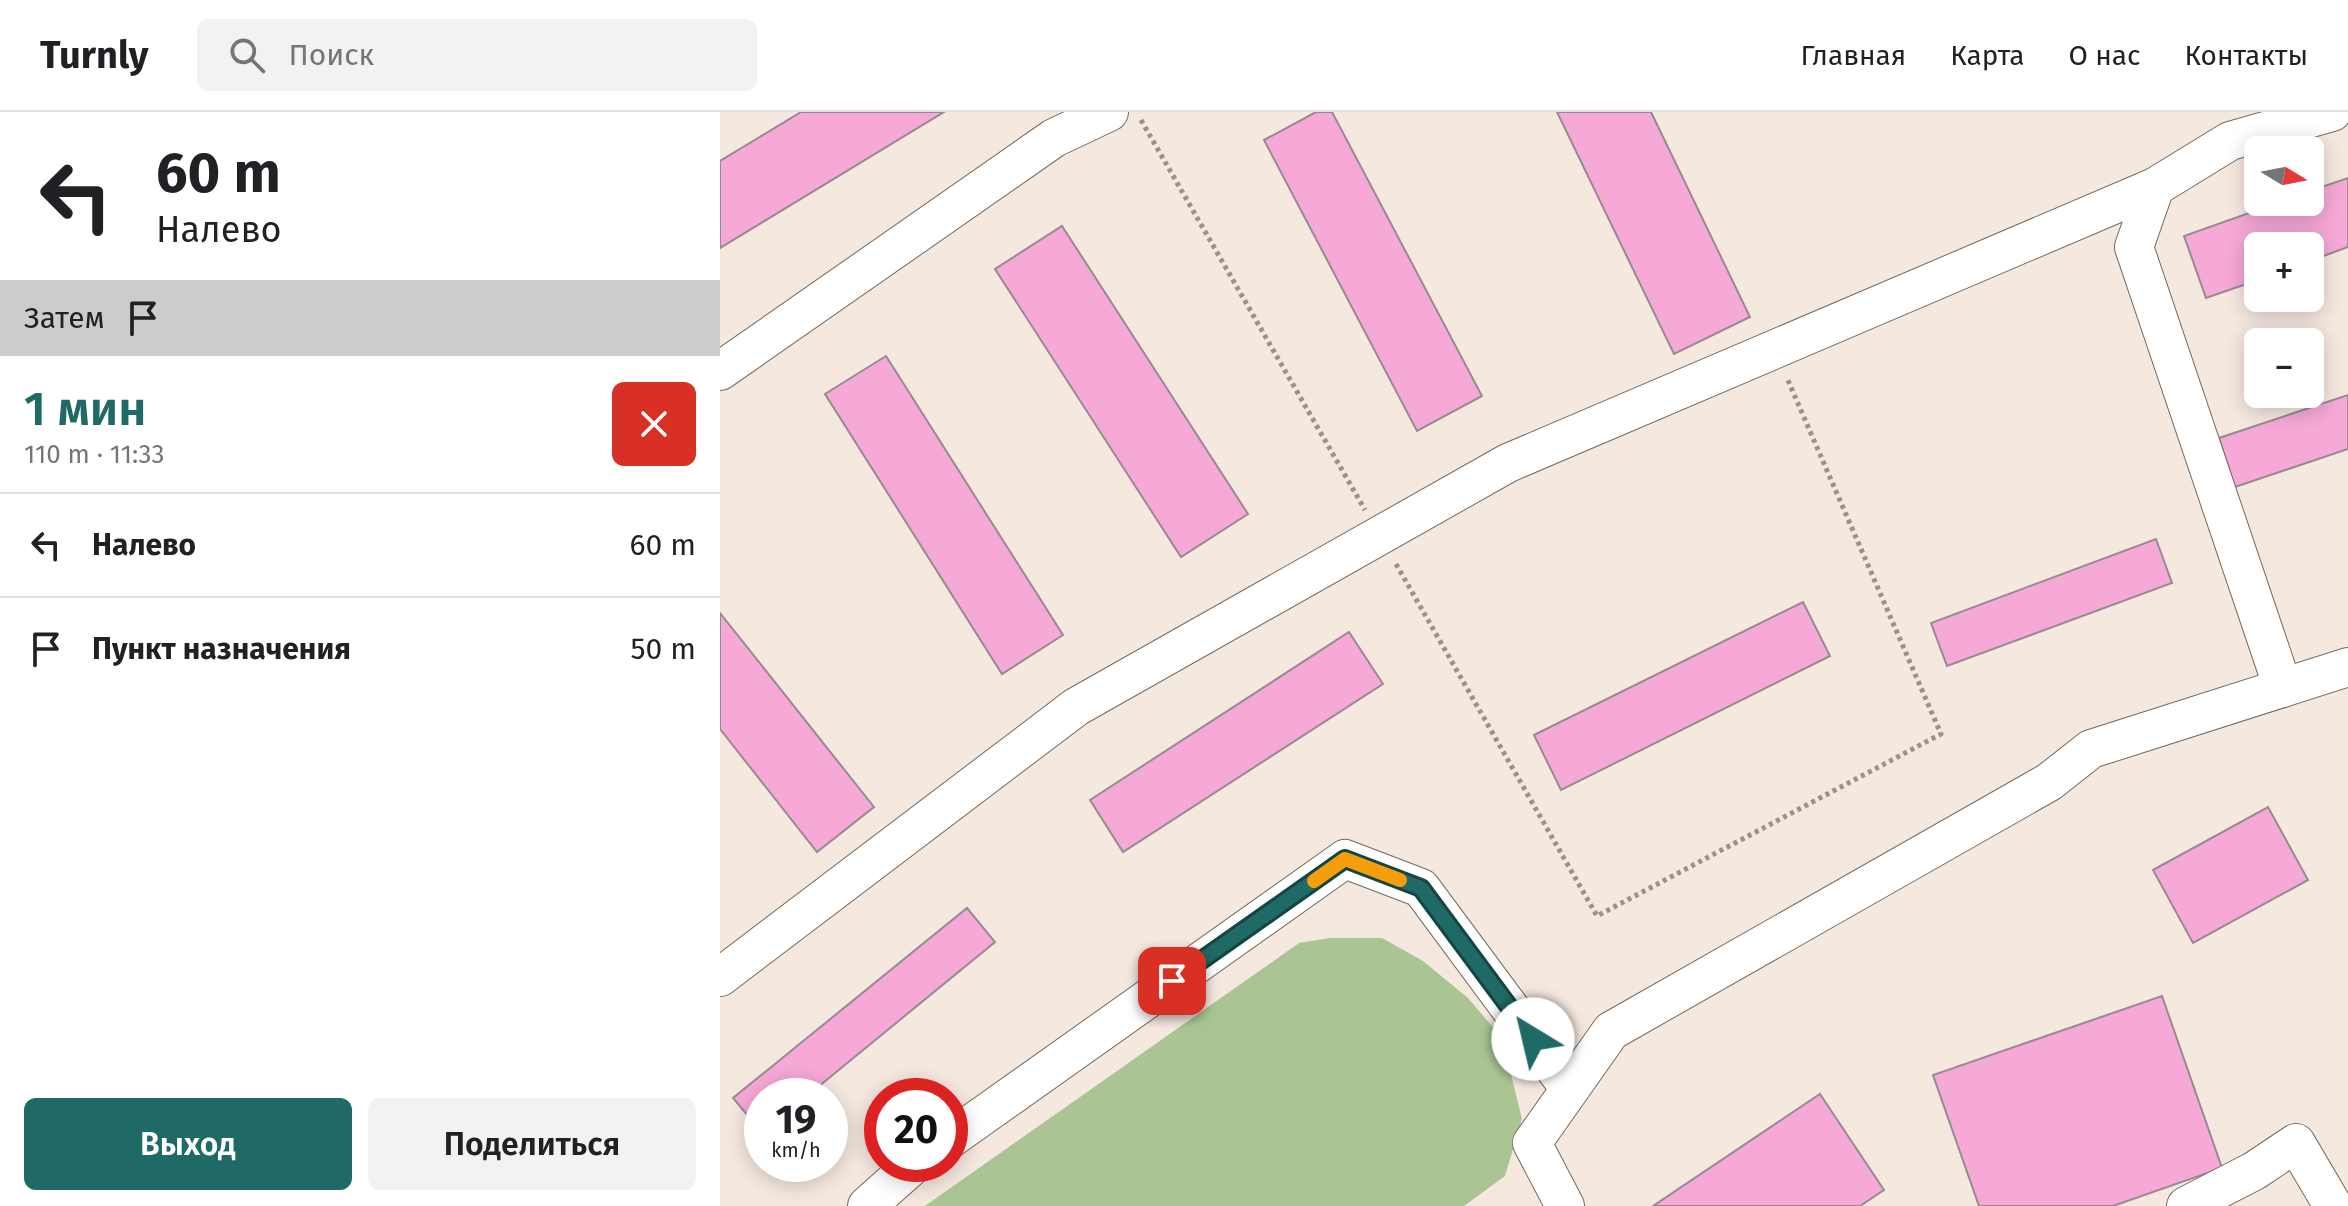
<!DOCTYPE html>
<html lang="ru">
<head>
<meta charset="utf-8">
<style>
	:root { --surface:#fff; --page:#f2f2f2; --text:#202124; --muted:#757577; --line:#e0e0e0; --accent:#1f6a66 }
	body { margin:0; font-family:"Fira Sans",sans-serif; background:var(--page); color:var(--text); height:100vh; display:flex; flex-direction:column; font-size:30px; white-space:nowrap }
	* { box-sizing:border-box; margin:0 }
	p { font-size:26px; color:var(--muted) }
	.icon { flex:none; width:44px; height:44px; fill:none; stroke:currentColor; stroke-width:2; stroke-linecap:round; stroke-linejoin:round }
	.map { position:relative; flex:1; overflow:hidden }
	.sheet { display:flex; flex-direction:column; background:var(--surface); width:720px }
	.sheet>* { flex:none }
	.banner { background:#fff; color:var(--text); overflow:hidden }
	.needle { width:52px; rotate:100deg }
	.fabs { position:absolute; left:1524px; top:24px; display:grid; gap:16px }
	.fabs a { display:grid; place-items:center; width:80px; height:80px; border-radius:12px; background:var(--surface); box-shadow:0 4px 20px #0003; font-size:40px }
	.speed { position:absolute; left:24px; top:966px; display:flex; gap:16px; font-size:40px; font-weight:700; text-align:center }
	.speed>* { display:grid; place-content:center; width:104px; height:104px; border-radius:50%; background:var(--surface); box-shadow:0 4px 20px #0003; line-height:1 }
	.speed small { font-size:20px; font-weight:400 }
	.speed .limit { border:12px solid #d22; background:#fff; color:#111 }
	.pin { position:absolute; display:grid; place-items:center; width:68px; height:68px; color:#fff; margin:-34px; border-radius:16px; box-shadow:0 4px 12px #0006 }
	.me { position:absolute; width:88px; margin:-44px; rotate:324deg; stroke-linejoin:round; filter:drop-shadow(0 0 6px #0008) }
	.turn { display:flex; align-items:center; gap:28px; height:168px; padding:0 24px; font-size:36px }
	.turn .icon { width:104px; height:104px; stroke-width:2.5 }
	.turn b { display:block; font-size:56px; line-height:68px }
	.then { display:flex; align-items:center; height:76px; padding:0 24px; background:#0003; gap:16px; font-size:30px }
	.round { display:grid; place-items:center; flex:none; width:84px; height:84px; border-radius:12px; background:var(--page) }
	.summary { display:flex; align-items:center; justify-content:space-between; height:136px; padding:0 24px }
	h1 { font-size:48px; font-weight:600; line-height:60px; color:var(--accent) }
	.button { display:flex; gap:16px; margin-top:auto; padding:16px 24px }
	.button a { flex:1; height:92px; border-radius:12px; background:var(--accent); color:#fff; font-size:32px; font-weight:600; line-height:92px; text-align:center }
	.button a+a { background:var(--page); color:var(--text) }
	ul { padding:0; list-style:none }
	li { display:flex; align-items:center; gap:24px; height:104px; padding:0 24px; border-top:2px solid var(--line) }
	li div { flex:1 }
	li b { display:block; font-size:30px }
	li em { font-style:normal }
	header { display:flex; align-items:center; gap:48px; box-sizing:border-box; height:112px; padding:0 40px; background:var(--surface); border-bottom:2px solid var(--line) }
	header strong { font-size:38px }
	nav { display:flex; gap:44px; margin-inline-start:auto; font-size:28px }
	.search { width:560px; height:72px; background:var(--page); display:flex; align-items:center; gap:20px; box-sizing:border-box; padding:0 28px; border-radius:12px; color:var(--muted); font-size:30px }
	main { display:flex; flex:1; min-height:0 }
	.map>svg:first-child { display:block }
	.green { fill:#aac593 }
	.building { fill:#f6a8d7; stroke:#978a91; stroke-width:2 }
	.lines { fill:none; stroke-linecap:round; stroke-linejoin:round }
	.minor-casing { stroke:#746960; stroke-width:40 }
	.path { stroke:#9b918b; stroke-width:5; stroke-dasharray:4 4; stroke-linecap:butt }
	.minor { stroke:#fff; stroke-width:38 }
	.route-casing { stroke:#144542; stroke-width:20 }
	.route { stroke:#1f6a66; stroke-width:14 }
	.slow { stroke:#f59e0b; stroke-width:14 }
</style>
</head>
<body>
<header>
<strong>Turnly</strong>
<div class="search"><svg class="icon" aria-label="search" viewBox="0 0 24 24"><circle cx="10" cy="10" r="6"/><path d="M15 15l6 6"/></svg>Поиск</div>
<nav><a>Главная</a><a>Карта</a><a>О нас</a><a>Контакты</a></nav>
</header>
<main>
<section class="sheet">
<div class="banner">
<div class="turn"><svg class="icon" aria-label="left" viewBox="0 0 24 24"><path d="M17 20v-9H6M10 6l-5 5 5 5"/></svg><div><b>60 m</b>Налево</div></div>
<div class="then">Затем<svg class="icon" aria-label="arrive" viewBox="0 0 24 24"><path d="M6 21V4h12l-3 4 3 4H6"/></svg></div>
</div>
<div class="summary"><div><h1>1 мин</h1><p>110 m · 11:33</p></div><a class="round" style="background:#d93025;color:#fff"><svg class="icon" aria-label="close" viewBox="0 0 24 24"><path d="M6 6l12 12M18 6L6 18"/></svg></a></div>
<ul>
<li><svg class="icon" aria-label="left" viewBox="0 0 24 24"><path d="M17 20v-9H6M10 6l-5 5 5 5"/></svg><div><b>Налево</b></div><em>60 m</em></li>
<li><svg class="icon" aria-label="arrive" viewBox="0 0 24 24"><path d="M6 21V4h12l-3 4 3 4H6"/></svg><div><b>Пункт назначения</b></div><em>50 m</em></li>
</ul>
<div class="button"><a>Выход</a><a>Поделиться</a></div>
</section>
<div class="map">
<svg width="1628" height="1094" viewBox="0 0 1628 1094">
	<rect width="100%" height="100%" fill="#f5e8df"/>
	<!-- green -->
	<polygon class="green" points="610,826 662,826 703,849 748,886 782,926 802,1007 785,1064 744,1094 205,1094 579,831"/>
	<!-- building -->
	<g class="building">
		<polygon points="81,0 224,0 0,136 0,49"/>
		<polygon points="596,0 612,0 762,284 697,319 544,28"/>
		<polygon points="837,0 931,0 1030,205 954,242"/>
		<polygon points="1628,66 1628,135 1590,149 1590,134 1538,134 1538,168 1486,186 1464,124 1560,90 1590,90 1590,79"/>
		<polygon points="342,114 528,402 461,445 275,157"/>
		<polygon points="166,244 343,523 282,562 105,282"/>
		<polygon points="1628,283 1628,337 1515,375 1499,326"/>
		<polygon points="1436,427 1452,471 1227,554 1211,511"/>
		<polygon points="1083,490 1110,544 841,678 814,623"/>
		<polygon points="0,501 154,695 97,740 0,617"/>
		<polygon points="629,520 663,572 403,740 370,688"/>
		<polygon points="1548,695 1588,768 1473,831 1433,758"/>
		<polygon points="247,796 275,830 87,984 42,984 42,1021 13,986"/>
		<polygon points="1442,884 1502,1056 1393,1094 1259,1094 1213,963"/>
		<polygon points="1100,982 1164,1078 1140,1094 933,1094"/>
	</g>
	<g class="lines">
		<!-- minor casing -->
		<g class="minor-casing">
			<g id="minor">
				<polyline points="0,259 334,26 389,0"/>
				<polyline points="1563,576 1414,135 1435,75 1510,29 1612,0"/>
				<polyline points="0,865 356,595 788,351 1435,75"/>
				<polyline points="230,1027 625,747 701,776 850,977"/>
				<polyline points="147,1094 194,1052"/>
				<polyline points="845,1094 812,1031 891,919 1329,670 1371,637 1628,555"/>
				<polyline points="1466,1094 1534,1059 1576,1031 1613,1094"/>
			</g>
		</g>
		<!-- path -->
		<g class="path">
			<polyline points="421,8 645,398"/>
			<polyline points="676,452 877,804 1221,622 1067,266"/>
		</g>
		<!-- minor -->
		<use href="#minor" class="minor"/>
	</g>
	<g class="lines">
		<!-- route casing -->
		<g class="route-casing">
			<polyline id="route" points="452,869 625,747 701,776 813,927"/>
		</g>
		<!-- route -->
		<use href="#route" class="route"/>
		<!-- slow -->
		<polyline class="slow" points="594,769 625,747 680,768"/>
	</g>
</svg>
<div class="fabs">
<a><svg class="needle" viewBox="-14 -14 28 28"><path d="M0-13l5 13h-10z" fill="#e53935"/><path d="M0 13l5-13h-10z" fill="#757577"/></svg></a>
<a>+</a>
<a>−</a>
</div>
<div class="speed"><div>19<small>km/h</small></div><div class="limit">20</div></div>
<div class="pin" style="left:452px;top:869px;background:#d93025"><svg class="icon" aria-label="arrive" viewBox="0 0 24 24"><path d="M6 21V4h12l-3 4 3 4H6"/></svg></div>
<svg class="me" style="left:813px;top:927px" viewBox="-20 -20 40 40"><circle r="19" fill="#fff"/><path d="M0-13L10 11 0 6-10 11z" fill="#1f6a66"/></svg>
</div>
</main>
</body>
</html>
